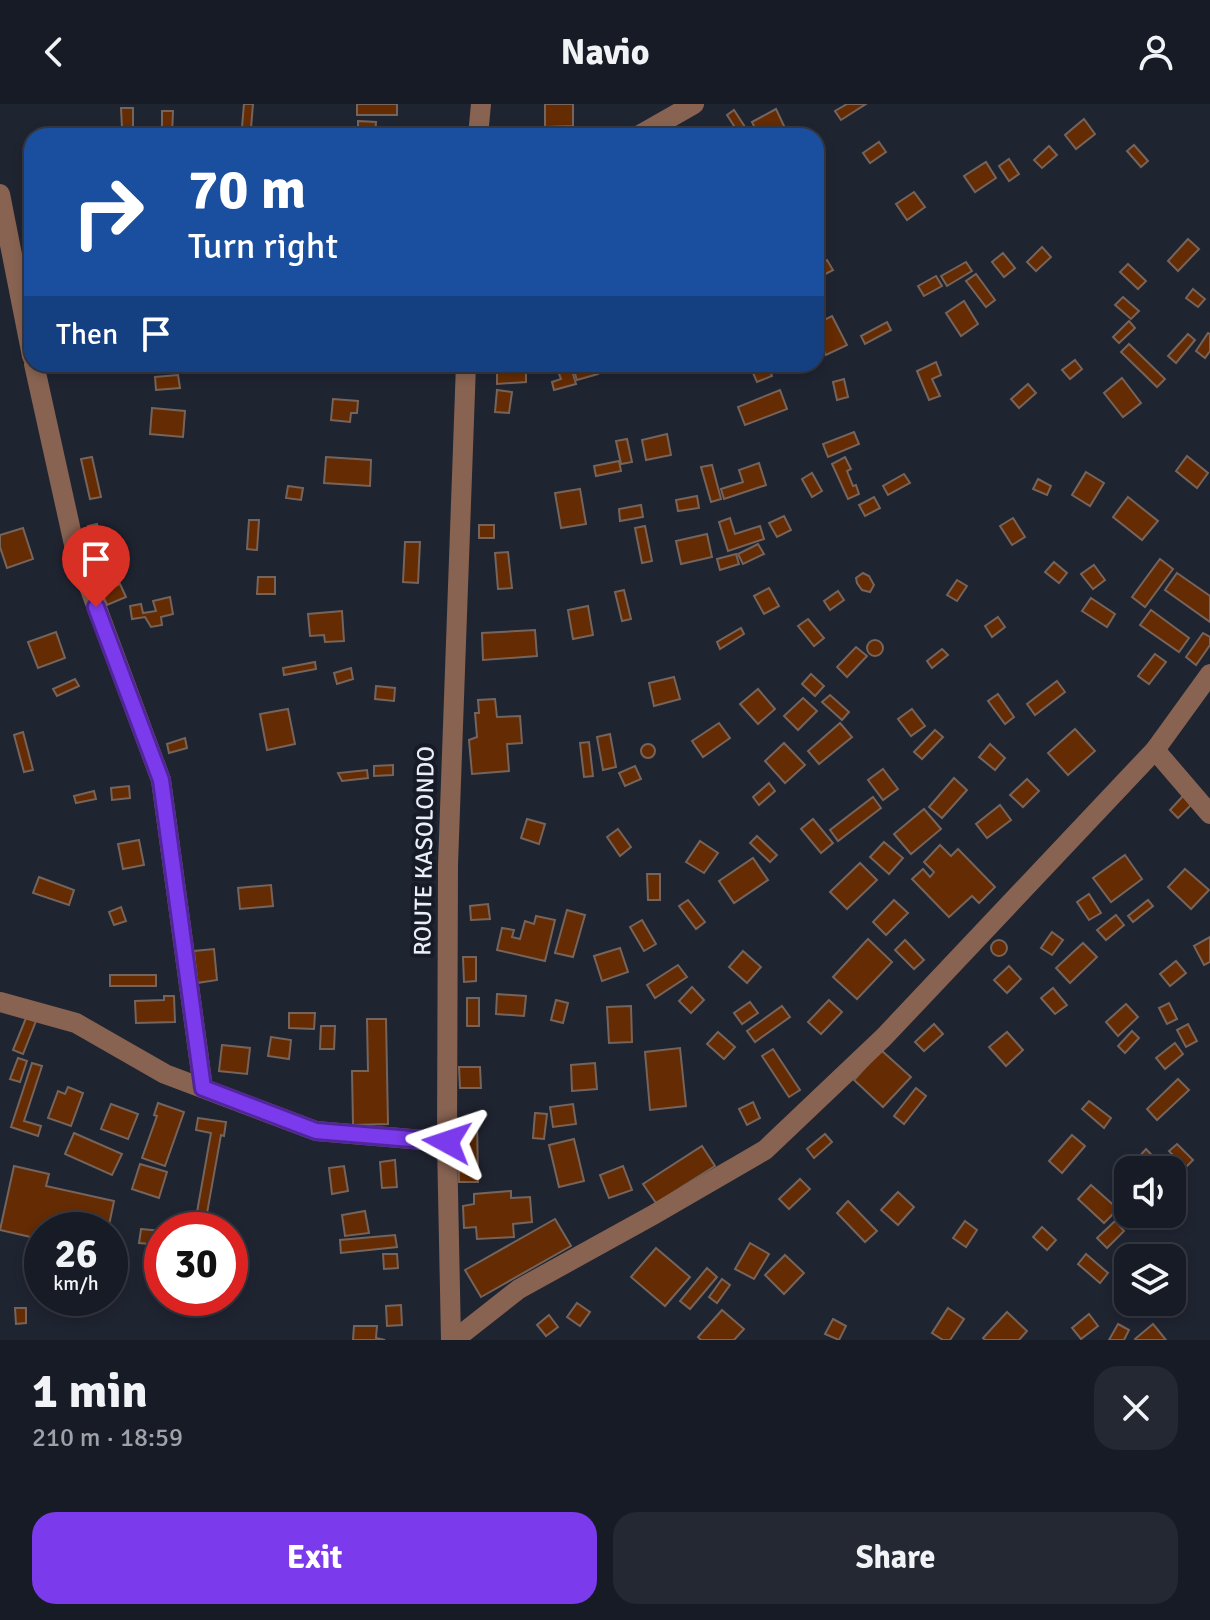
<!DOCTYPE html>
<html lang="en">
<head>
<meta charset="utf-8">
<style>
	:root { --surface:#171b25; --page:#242832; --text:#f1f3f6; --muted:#9ea1a7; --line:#363942; --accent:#7c3aed }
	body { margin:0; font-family:Signika,sans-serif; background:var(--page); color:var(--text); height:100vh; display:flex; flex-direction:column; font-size:30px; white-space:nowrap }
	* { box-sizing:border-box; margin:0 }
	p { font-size:26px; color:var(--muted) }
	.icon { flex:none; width:44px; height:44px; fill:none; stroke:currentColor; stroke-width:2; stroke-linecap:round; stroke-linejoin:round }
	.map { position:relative; height:1236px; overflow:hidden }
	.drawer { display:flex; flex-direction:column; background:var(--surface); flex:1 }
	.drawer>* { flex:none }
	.top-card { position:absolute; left:24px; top:24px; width:800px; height:244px; border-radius:24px; box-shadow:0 4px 12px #0003,0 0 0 2px var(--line); background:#1a4fa0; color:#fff; overflow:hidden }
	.controls { position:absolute; left:1114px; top:1052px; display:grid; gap:16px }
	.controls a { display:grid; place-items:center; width:72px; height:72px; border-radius:16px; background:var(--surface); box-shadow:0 4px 12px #0003,0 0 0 2px var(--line); font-size:40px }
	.speed { position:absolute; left:24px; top:1108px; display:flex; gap:16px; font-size:40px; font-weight:700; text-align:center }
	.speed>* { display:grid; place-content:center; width:104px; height:104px; border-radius:50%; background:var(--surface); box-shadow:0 4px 12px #0003,0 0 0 2px var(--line); line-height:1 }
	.speed small { font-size:20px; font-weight:400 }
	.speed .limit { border:12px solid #d22; background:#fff; color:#111 }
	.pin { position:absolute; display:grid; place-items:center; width:68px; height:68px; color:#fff; margin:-82px -34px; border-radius:50% 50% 50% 0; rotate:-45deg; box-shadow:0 0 8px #0007 }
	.pin .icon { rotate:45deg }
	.me { position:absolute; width:88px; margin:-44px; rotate:275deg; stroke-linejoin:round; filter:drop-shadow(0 0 6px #0008) }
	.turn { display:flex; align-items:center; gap:28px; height:168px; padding:0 32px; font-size:36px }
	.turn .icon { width:104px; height:104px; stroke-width:2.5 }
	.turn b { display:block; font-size:56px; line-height:68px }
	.then { display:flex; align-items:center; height:76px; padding:0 32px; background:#0003; gap:16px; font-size:30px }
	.round { display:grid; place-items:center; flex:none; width:84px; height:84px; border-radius:24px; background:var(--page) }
	.headline { display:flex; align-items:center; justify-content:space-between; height:136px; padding:0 32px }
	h1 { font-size:48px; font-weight:700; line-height:60px }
	.action { display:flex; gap:16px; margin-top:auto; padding:16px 32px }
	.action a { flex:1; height:92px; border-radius:24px; background:var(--accent); color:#fff; font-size:32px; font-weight:700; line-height:92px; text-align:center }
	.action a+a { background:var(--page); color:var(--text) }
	header { display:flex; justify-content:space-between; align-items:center; height:104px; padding:0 32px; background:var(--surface); font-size:36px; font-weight:700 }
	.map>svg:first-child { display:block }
	.building { fill:#652b02; stroke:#75645b; stroke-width:2 }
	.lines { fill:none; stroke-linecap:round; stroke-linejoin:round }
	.street { stroke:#886352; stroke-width:20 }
	.route-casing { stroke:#51269a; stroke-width:20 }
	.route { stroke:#7c3aed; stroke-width:14 }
	.labels { text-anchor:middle; stroke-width:8; stroke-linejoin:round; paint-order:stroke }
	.street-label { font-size:24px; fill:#eaeef7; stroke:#161b27 }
</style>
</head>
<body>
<header><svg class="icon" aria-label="back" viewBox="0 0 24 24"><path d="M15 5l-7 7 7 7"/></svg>Navio<svg class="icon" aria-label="person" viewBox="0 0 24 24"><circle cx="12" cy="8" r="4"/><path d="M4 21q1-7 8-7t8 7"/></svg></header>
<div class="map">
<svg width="1210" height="1236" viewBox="0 0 1210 1236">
	<rect width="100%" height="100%" fill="#1f2431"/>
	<!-- building -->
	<g class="building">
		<polygon points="244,0 253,0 251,24 242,23"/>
		<rect x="357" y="0" width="40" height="11"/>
		<polygon points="545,0 573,0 573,22 545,23"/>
		<polygon points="847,0 866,0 841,16 835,7"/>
		<polygon points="121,4 133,4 133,23 122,24"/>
		<polygon points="776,5 785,24 769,32 759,32 752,18"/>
		<polygon points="734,6 745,23 738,28 727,11"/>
		<polygon points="162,7 173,7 172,30 162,30"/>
		<polygon points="1084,15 1095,30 1076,45 1065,31"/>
		<polygon points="358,17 376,18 375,32 358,32"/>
		<polygon points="285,24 312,25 312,32 284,32"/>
		<polygon points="879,38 886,48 870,59 863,49"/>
		<polygon points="1134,41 1148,57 1141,63 1127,47"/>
		<polygon points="1049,42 1057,51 1042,64 1034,56"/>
		<polygon points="1009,55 1019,70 1009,77 999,62"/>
		<polygon points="986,58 996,74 975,88 964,72"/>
		<polygon points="914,88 925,103 907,116 896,100"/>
		<polygon points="1188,135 1199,145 1178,167 1168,157"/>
		<polygon points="1042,143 1051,153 1036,167 1027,158"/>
		<polygon points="1003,149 1015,164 1004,173 992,158"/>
		<polygon points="827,156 833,166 816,175 816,162"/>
		<polygon points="966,158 972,167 947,182 941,172"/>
		<polygon points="1128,160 1146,177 1138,185 1120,168"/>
		<polygon points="976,170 995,196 986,203 966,177"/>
		<polygon points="936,172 942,182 924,192 918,182"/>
		<polygon points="1193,185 1205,195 1198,203 1186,194"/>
		<polygon points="1123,193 1139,207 1131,215 1115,201"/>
		<polygon points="964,197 978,220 961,232 946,209"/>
		<polygon points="832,212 847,241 826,251 816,232 816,220"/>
		<polygon points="1129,217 1135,224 1119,239 1113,233"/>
		<polygon points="887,218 891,226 865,240 861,232"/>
		<polygon points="1208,229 1210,230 1210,247 1205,254 1196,247"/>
		<polygon points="1188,230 1195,236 1176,259 1168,252"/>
		<polygon points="1129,240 1165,275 1157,283 1121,248"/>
		<polygon points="1075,256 1082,265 1070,275 1062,266"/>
		<polygon points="936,258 941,271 932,275 940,292 929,296 917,267"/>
		<polygon points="561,260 570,260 576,280 554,286 552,278 561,275 556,262"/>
		<polygon points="749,260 767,260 772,272 757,278"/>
		<polygon points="595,261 598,270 577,276 574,267"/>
		<polygon points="526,265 526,278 497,280 497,266"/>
		<polygon points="178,271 180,284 156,286 155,273"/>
		<polygon points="1122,274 1141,299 1123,313 1104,289"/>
		<polygon points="844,275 848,293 837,296 833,278"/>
		<polygon points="1028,280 1036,289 1019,304 1011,295"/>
		<polygon points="497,286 512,288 509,309 495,308"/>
		<polygon points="780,286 787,305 745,321 738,303"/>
		<polygon points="333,295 358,297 357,309 351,309 350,318 331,316"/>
		<polygon points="152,304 185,307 183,333 150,330"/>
		<polygon points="854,328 859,340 828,353 823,340"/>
		<polygon points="667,330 671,351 646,356 642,336"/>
		<polygon points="627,335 632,358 621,360 616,337"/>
		<polygon points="1187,352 1208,369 1197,384 1176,367"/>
		<polygon points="92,353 101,393 90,395 81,355"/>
		<polygon points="326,353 371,356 370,382 324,379"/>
		<polygon points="845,353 851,365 847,367 853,382 856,381 859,390 848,395 832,360"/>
		<polygon points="619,357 621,367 596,372 594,362"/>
		<polygon points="759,359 766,381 724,395 721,385 743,378 739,366"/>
		<polygon points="712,361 721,395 711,398 701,363"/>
		<polygon points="1086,368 1104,379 1090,402 1072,391"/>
		<polygon points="812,369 822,387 812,393 802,375"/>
		<polygon points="904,370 910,379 888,391 883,382"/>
		<polygon points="1038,375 1051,382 1047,391 1033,385"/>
		<polygon points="288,382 303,384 301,396 286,394"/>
		<polygon points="580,385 586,420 561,424 555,389"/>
		<polygon points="697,392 699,404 678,407 676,396"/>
		<polygon points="874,393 880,404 865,412 859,401"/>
		<polygon points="1128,393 1158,417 1142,436 1113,413"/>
		<polygon points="641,401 643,413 620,417 619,405"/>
		<polygon points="784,412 791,426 777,433 769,419"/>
		<polygon points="730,414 735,430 760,422 764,435 728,447 719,418"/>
		<polygon points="1013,414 1025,433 1012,441 1000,422"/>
		<polygon points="249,416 259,416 257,446 247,445"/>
		<polygon points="97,420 110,477 101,480 88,422"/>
		<rect x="479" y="421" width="15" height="13"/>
		<polygon points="645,422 652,457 642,459 635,424"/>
		<polygon points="23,424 33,455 7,464 0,443 0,431"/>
		<polygon points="707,430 712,453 681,460 676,437"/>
		<polygon points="405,438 420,438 418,479 403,478"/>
		<polygon points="758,440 764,450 743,460 738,450"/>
		<polygon points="508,448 512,484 498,485 495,449"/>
		<polygon points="736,450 739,460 720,466 717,455"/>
		<polygon points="1160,455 1173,465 1145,503 1132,493"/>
		<polygon points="1054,458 1067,469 1059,479 1045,468"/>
		<polygon points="1094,461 1105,476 1093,485 1081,470"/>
		<polygon points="863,469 869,472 874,481 870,488 862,486 857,479 856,474"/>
		<polygon points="1177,469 1210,492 1210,518 1165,486"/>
		<polygon points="258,473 275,473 275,490 257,490"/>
		<polygon points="957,476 967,482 957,497 947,491"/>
		<polygon points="120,480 126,493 107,501 102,488"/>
		<polygon points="769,484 779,502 764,510 754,492"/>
		<polygon points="624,486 631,515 622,517 615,488"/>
		<polygon points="838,487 844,496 830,506 824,497"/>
		<polygon points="170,493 173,510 161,513 162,521 151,523 145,513 132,515 130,502 141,500 143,509 156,507 153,497"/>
		<polygon points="1091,494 1115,510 1107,523 1082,507"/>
		<polygon points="588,502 593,531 573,535 568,506"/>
		<polygon points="1151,506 1189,534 1179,548 1140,521"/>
		<polygon points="342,507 344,537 325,538 324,531 310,532 308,510"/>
		<polygon points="998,513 1005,523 992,533 985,522"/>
		<polygon points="808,515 824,534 814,542 798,522"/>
		<polygon points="741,524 744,530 720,545 717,538"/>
		<polygon points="535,526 537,552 483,556 482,529"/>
		<polygon points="56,528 65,554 38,564 28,538"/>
		<polygon points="1203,529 1210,533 1210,541 1196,561 1186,553"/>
		<circle cx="875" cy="544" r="8"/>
		<polygon points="856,543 867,552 847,573 837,563"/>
		<polygon points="942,545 948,551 932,564 927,557"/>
		<polygon points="1155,550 1166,558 1149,580 1138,572"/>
		<polygon points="315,558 316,565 284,571 283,564"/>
		<polygon points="351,564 353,575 337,580 334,569"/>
		<polygon points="811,570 824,582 815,592 802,580"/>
		<polygon points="674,573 680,595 654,602 649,579"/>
		<polygon points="75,575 79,582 57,592 53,585"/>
		<polygon points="1057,577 1065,588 1035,611 1027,600"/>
		<polygon points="376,582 395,584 394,597 375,595"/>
		<polygon points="758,585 775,605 758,620 740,600"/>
		<polygon points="998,590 1014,613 1005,620 988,597"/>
		<polygon points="830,591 849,608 842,616 822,598"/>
		<polygon points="803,594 817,607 798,626 784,612"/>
		<polygon points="495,595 497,613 520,612 522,639 507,640 509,667 472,670 469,636 477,633 475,609 479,609 478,596"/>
		<polygon points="288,605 295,640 267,646 260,610"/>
		<polygon points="912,605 925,622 911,632 898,615"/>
		<polygon points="719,619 730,634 703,653 692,637"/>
		<polygon points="840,619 852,633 819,660 808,647"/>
		<polygon points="1075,625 1095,647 1068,671 1048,649"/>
		<polygon points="935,626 943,633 922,655 914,648"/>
		<polygon points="23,628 33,666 24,668 14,631"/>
		<polygon points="610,630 616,663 603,666 597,633"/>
		<polygon points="185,634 187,644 169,649 167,640"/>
		<polygon points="589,638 593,672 584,673 580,639"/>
		<polygon points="784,639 805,661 785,679 765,657"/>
		<circle cx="648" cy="647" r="7"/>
		<polygon points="990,640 1005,654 995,666 979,653"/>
		<polygon points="393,661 393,671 374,672 374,662"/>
		<polygon points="635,662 641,675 625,682 619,669"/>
		<polygon points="883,665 898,685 883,696 868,676"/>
		<polygon points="367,666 368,674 342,677 338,669"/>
		<polygon points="954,674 967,686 942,714 929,703"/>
		<polygon points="1027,675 1039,687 1023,703 1010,691"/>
		<polygon points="769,679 775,687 759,701 753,693"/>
		<polygon points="129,682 130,694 112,696 111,684"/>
		<polygon points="94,687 96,695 76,699 74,692"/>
		<polygon points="1183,692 1192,700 1178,714 1170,706"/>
		<polygon points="873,693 881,704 838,737 830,726"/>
		<polygon points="1000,701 1011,716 987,734 976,720"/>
		<polygon points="924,705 941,725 911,750 894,730"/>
		<polygon points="527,715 545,720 539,740 521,734"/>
		<polygon points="813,715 833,739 821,749 801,725"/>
		<polygon points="618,725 631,743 620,752 607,733"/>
		<polygon points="757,732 777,751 770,758 750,739"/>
		<polygon points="139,736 144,761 123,765 118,740"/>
		<polygon points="700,737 718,749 704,769 686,758"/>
		<polygon points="884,738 903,754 889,770 870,753"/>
		<polygon points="940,741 951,752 958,745 995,783 979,799 972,792 949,813 912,775 923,765 930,773 934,768 924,758"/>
		<polygon points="1125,751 1142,775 1111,798 1093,774"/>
		<polygon points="753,754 768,776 734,799 719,777"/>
		<polygon points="860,759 877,776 847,805 830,788"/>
		<polygon points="1185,765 1209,786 1191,805 1168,783"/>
		<polygon points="647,770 660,770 660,796 648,796"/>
		<polygon points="39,773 74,786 69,801 33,789"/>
		<polygon points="271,781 273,802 240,805 238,784"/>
		<polygon points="1089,790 1101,809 1089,816 1077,798"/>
		<polygon points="688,796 705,818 696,825 679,802"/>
		<polygon points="894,796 908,809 886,831 873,818"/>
		<polygon points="1148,796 1153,802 1133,818 1128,812"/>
		<polygon points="488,800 490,815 471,816 470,802"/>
		<polygon points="121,803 126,817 114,821 109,808"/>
		<polygon points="567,806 585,811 573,853 555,849"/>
		<polygon points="1116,811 1124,821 1106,836 1097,826"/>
		<polygon points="536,812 555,816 545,857 497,846 502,824 514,826 512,833 520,835 525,817 534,820"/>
		<polygon points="642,816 656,840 644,847 630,823"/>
		<polygon points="1052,828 1063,836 1052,851 1041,844"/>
		<polygon points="1210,833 1210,858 1204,861 1194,842"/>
		<polygon points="868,835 892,858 857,895 833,873"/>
		<circle cx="999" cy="844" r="8"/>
		<polygon points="905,836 924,856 914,865 895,846"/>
		<polygon points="1083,839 1097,853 1070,879 1056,864"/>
		<polygon points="620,844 628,868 602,877 594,852"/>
		<polygon points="214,845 217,876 197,879 194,847"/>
		<polygon points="743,847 761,863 747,879 729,863"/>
		<polygon points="463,853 476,853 476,877 464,878"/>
		<polygon points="1176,857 1186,869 1170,882 1160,870"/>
		<polygon points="678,861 687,873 655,894 647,881"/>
		<polygon points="1009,862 1021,875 1007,889 994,876"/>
		<rect x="110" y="871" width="46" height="11"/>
		<polygon points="692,883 704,896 691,909 679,897"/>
		<polygon points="1053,884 1067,901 1055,910 1041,894"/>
		<polygon points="497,890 526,892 524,912 496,910"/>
		<polygon points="164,892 174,892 175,918 136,919 135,897 164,896"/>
		<rect x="467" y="894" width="12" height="28"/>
		<polygon points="556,896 568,899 563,919 551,916"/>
		<polygon points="829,896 842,908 821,930 808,918"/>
		<polygon points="750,898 758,909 742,920 734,909"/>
		<polygon points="1169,899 1177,915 1167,920 1159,904"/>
		<polygon points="1126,900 1138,913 1118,932 1106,918"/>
		<polygon points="631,902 632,938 609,939 607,903"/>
		<polygon points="782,902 790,913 755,938 747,927"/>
		<polygon points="289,909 315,909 314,925 289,924"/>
		<polygon points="26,914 36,917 23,950 13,946"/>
		<polygon points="367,915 386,915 388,1020 353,1021 352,967 368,967"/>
		<polygon points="934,920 943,930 924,947 915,938"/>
		<polygon points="1188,920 1197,937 1186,943 1177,926"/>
		<polygon points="321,922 335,922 334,945 320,945"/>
		<polygon points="1132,927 1139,934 1125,949 1118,942"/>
		<polygon points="718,928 735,943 724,955 707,940"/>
		<polygon points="1007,928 1023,946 1006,962 989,943"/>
		<polygon points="271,933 291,936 289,955 268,952"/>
		<polygon points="1175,939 1183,950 1165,965 1156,954"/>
		<polygon points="222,941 250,944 247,970 219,967"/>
		<polygon points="680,944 686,1002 650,1006 645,948"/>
		<polygon points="773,945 800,986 789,993 762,952"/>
		<polygon points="881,946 911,973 883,1003 854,976"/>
		<polygon points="18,954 27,957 20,978 10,975"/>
		<polygon points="32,959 42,962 24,1017 41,1022 38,1032 11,1023"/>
		<polygon points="595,959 597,985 572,987 571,961"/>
		<polygon points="459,963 480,963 481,984 460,984"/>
		<polygon points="1178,975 1189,986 1157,1016 1147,1005"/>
		<polygon points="68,983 83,989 71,1022 48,1014 58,987 65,990"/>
		<polygon points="916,984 926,992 904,1020 894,1012"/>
		<polygon points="1089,997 1111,1014 1104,1024 1082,1005"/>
		<polygon points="753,998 760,1014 747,1021 739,1005"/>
		<polygon points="158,999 184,1008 165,1062 142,1054 157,1012 154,1011"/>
		<polygon points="111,1000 138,1010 128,1035 101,1025"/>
		<polygon points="573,1000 576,1020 553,1023 550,1003"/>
		<polygon points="535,1009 547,1010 544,1035 533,1034"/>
		<polygon points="198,1014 226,1018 224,1032 221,1031 204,1126 194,1125 211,1029 196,1026"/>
		<polygon points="458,1016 477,1016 478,1078 459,1078"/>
		<polygon points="74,1029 122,1050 112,1071 65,1050"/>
		<polygon points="825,1030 832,1038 814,1054 807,1045"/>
		<polygon points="1072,1031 1085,1042 1062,1069 1049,1057"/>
		<polygon points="574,1035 584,1077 559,1083 549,1041"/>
		<polygon points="1177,1040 1193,1056 1185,1064 1169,1047"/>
		<polygon points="702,1042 715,1062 656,1099 643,1080"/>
		<polygon points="1146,1045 1166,1066 1150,1066 1138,1054"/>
		<polygon points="395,1056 397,1083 382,1084 380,1058"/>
		<polygon points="140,1060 167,1068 159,1094 132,1085"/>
		<polygon points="14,1062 49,1070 46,1082 114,1097 108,1126 42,1126 42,1129 36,1128 35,1134 0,1126"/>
		<polygon points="344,1062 348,1087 332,1090 329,1064"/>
		<polygon points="623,1062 632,1086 609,1094 600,1071"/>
		<polygon points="800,1075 810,1085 789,1105 779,1095"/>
		<polygon points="1091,1081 1118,1105 1104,1119 1078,1095"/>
		<polygon points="511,1087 511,1094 530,1093 532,1118 513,1120 514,1133 477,1135 476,1123 464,1124 463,1102 474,1100 474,1090"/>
		<polygon points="898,1088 914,1103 898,1121 881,1106"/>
		<polygon points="848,1097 877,1127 865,1138 837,1109"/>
		<polygon points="365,1107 369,1129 345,1132 342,1111"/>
		<polygon points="555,1115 571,1142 481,1193 465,1166"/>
		<polygon points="965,1117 977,1126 966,1143 953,1134"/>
		<polygon points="1115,1117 1124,1127 1107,1144 1097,1134"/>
		<polygon points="1042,1123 1056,1136 1047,1146 1033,1133"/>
		<polygon points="141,1125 162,1127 162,1141 139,1139"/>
		<polygon points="395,1131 397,1143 341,1149 340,1136"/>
		<polygon points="750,1139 769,1150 754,1175 735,1165"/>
		<polygon points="656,1144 690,1173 665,1202 631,1173"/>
		<polygon points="383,1150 397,1150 398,1164 384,1165"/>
		<polygon points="1086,1150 1108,1169 1100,1179 1078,1160"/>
		<polygon points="785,1151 804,1169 784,1190 765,1171"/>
		<polygon points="707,1164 717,1173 690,1205 680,1197"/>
		<polygon points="722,1175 730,1181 717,1199 709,1193"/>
		<polygon points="577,1199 590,1208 580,1222 567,1213"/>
		<polygon points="401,1201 402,1221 387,1222 386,1202"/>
		<polygon points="15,1204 26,1204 26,1219 16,1220"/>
		<polygon points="948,1204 964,1215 950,1236 943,1236 932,1229"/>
		<polygon points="722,1206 744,1225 734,1236 701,1236 698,1233"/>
		<polygon points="1007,1208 1027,1227 1019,1236 985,1236 983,1234"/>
		<polygon points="1089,1210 1098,1222 1081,1235 1072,1224"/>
		<polygon points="549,1211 558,1223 546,1232 537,1221"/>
		<polygon points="833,1215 846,1222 839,1236 825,1230"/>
		<polygon points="1118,1220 1129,1226 1124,1236 1109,1236"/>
		<polygon points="1153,1220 1166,1236 1136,1236 1135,1235"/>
		<polygon points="354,1222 377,1222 376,1234 385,1236 353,1236"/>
	</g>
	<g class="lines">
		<!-- street -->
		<g class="street">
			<polyline points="478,32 481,0"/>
			<polyline points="638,32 694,0"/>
			<polyline points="0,90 32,252"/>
			<polyline points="34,260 75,445 161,676 203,984"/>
			<polyline points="1155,646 1210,710"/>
			<polyline points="0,898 76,919 165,970 316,1027 447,1038"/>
			<polyline points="451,1236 447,1038 448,761 466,260"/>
			<polyline points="454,1236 519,1185 653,1111 765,1046 884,933 1155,646 1210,570"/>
		</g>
	</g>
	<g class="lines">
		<!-- route casing -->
		<g class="route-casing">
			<polyline id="route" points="96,503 161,676 203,984 316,1027 447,1038"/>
		</g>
		<!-- route -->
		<use href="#route" class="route"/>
	</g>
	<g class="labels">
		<!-- street labels -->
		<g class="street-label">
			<text transform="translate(424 747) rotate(-89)" y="8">ROUTE KASOLONDO</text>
		</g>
	</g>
</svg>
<div class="controls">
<a><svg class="icon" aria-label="sound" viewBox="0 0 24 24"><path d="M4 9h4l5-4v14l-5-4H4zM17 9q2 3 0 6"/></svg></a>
<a><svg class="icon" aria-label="layers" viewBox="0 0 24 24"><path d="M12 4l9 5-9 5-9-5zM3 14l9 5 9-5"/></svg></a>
</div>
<div class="speed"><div>26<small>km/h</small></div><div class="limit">30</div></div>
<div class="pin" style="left:96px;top:503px;background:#d93025"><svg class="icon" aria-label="arrive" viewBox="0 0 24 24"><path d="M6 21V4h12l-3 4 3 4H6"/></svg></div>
<svg class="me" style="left:447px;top:1038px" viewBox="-20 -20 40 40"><path d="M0-17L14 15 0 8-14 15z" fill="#7c3aed" stroke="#fff" stroke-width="4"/></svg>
<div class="top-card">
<div class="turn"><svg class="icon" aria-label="right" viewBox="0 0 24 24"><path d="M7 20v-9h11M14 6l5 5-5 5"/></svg><div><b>70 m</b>Turn right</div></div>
<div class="then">Then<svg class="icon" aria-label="arrive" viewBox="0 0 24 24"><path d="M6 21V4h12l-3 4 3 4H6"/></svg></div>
</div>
</div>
<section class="drawer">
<div class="headline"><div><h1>1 min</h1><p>210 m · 18:59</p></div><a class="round"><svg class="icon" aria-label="close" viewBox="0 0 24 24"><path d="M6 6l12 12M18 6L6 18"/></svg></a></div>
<div class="action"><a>Exit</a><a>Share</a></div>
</section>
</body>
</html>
